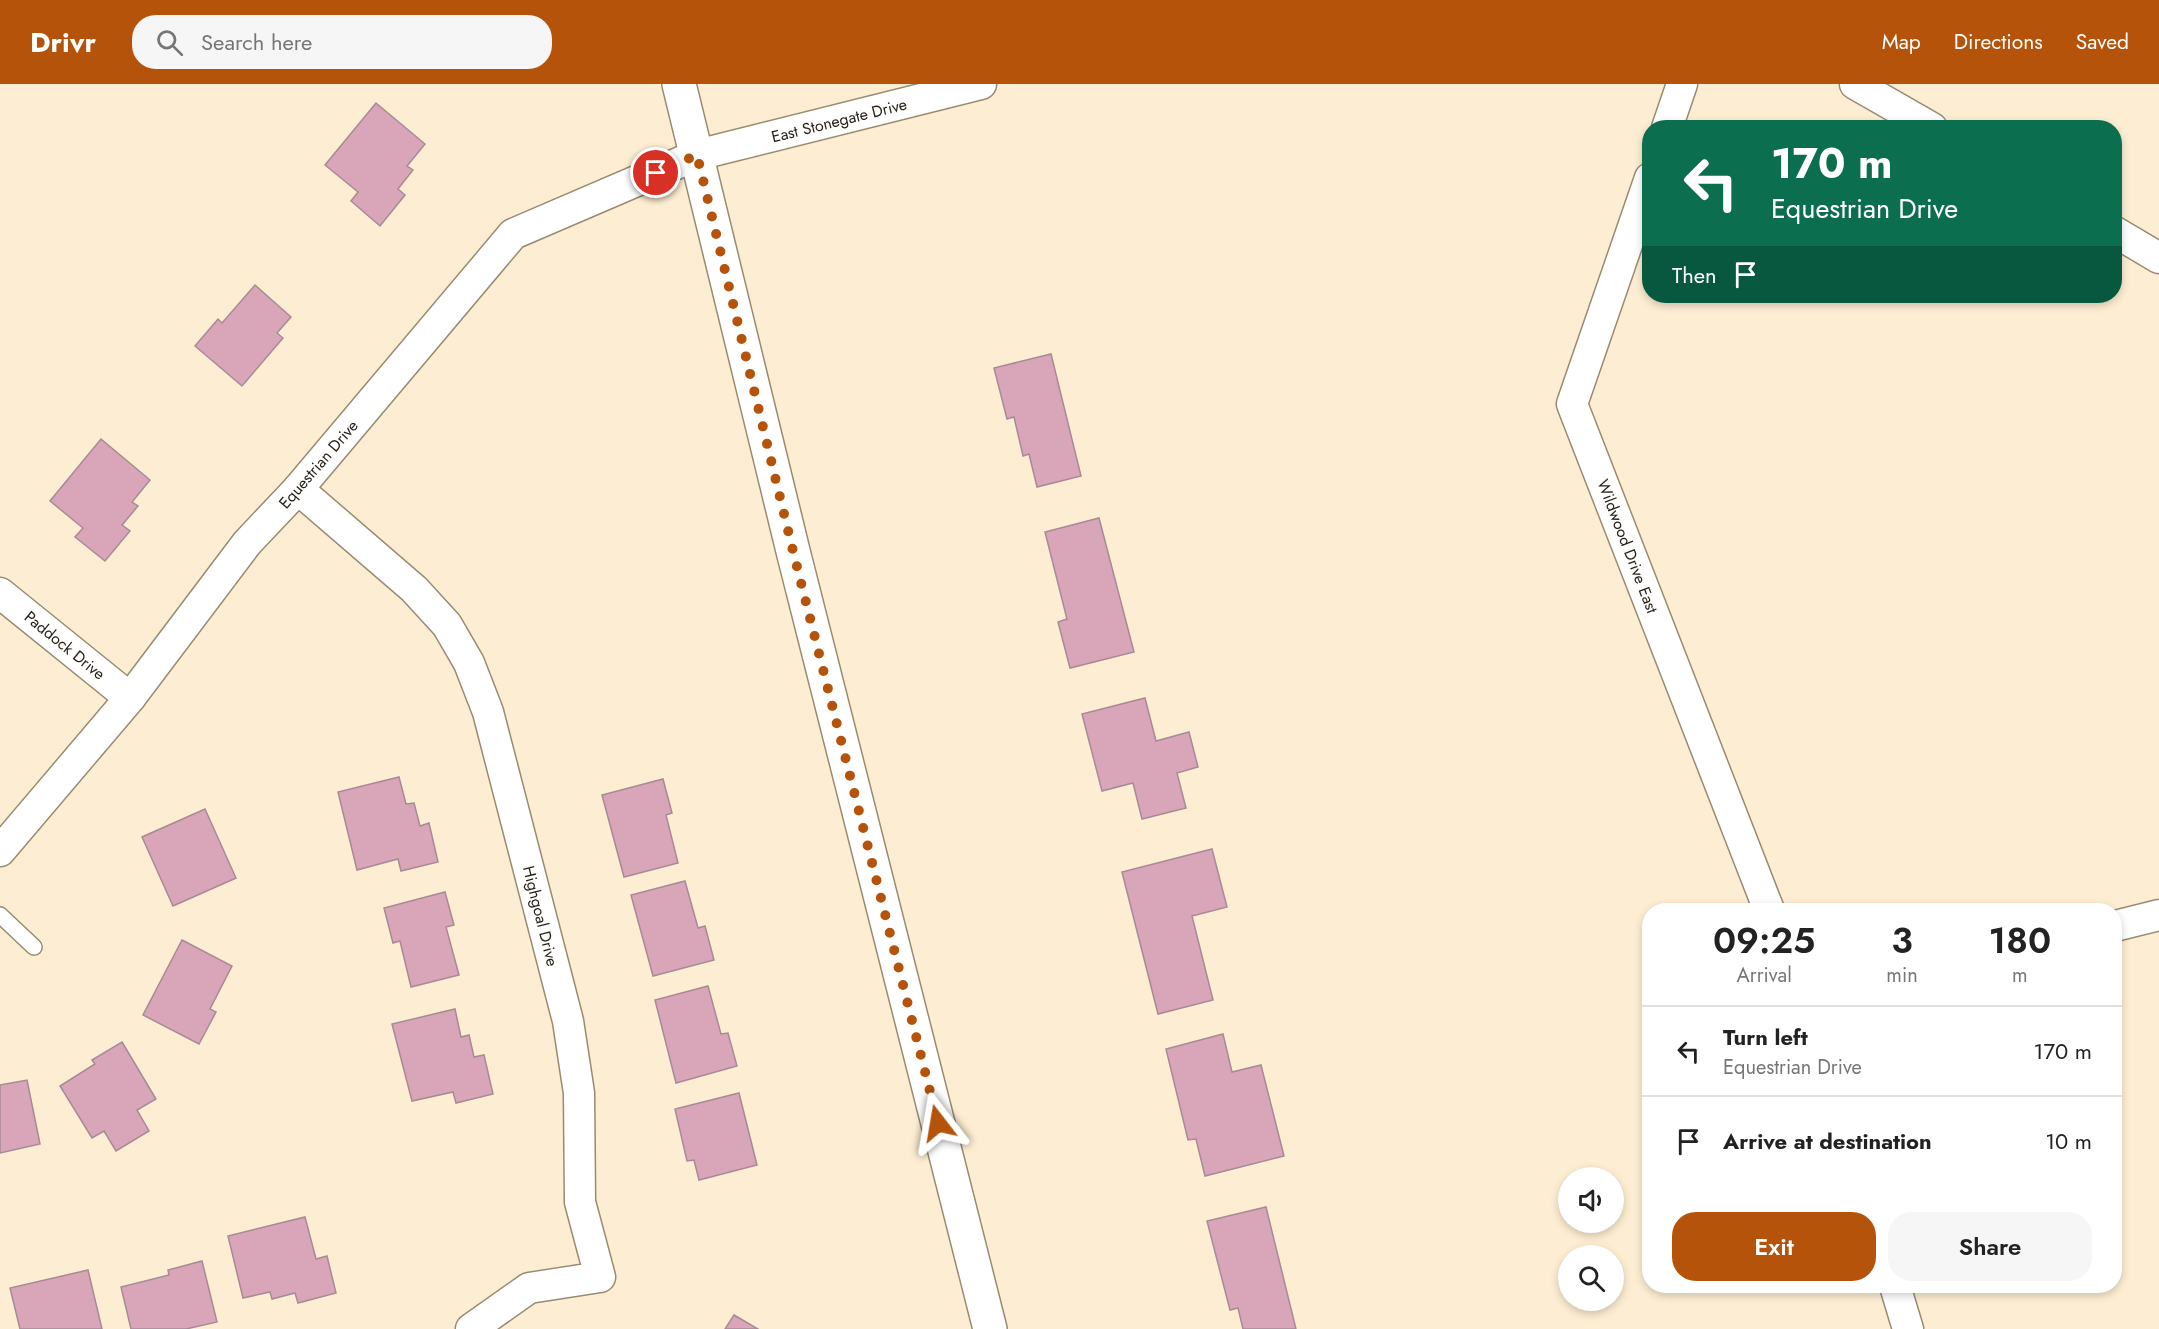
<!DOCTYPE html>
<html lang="en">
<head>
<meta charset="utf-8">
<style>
	:root { --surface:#fff; --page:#f6f6f6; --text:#222; --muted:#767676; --line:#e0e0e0; --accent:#b45309 }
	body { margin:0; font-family:Jost,sans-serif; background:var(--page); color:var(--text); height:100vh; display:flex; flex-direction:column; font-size:22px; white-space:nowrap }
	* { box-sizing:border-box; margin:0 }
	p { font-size:20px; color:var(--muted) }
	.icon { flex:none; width:33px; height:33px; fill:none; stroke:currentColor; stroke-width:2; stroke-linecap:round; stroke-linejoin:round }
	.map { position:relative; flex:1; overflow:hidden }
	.drawer { position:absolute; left:1642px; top:819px; width:480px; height:390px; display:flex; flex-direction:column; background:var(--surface); border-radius:24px; box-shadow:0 3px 9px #0003 }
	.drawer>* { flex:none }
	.top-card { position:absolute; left:1642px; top:36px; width:480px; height:183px; border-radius:24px; box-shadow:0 3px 9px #0003; background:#0b6e4f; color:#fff; overflow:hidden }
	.tools { position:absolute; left:1558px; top:1083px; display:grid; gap:12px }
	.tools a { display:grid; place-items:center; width:66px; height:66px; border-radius:50%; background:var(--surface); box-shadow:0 3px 9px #0003; font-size:30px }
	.pin { position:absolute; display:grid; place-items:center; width:51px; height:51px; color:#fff; margin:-26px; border:3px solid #fff; border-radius:50%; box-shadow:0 2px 6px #0007 }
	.me { position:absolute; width:66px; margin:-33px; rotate:346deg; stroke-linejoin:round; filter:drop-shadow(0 0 4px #0008) }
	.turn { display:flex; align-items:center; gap:21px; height:126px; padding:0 30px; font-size:27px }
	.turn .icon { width:78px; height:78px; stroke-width:2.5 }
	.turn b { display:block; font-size:42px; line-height:51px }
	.then { display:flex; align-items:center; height:57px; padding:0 30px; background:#0003; gap:12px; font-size:22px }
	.eta { display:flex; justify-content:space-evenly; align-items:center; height:102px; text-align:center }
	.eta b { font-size:36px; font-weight:600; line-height:42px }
	.cta { display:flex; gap:12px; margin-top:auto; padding:12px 30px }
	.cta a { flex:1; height:69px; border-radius:24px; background:var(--accent); color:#fff; font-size:24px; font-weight:600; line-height:69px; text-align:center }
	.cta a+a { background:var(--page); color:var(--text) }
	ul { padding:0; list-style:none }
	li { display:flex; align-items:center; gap:18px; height:90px; padding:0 30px; border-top:2px solid var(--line) }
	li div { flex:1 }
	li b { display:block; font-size:22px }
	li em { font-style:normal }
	header { display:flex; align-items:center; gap:36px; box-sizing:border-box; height:84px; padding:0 30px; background:var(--accent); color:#fff }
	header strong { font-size:28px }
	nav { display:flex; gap:33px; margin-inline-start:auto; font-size:21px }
	.search { width:420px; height:54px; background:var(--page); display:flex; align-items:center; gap:15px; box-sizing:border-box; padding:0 21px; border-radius:24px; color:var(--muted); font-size:22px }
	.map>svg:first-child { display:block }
	.building { fill:#d9a5b9; stroke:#a88a95; stroke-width:1.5 }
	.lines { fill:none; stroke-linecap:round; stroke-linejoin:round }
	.service-casing { stroke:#988b72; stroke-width:18 }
	.minor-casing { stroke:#988b72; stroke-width:33 }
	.primary-casing { stroke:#988b72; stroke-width:36 }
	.service { stroke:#fff; stroke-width:15 }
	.minor { stroke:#fff; stroke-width:30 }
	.primary { stroke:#fff; stroke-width:33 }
	.route { stroke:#b45309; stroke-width:10; stroke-dasharray:0 18 }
	.labels { text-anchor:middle; stroke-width:5; stroke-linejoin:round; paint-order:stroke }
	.street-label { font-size:16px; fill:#241e15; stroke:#fdfdfd }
</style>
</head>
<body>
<header>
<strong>Drivr</strong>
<div class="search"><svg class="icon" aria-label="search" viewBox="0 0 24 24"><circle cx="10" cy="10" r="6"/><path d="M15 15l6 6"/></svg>Search here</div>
<nav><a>Map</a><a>Directions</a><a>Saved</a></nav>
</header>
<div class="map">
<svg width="2159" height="1245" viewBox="0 0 2159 1245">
	<rect width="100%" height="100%" fill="#fdeed3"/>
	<!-- building -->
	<g class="building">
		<polygon points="376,19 425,60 407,82 413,86 398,105 405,111 380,142 351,117 358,108 325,81"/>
		<polygon points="255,201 291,233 277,249 283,254 242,302 195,262 218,235 222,239"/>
		<polygon points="1051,270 1081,392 1037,403 1029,370 1023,372 1014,333 1007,335 994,284"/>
		<polygon points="101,355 150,396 132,418 138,422 122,441 130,447 105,477 75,453 83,444 50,417"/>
		<polygon points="1099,434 1134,568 1070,584 1058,538 1067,535 1045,448"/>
		<polygon points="1145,614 1156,657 1189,648 1198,683 1177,689 1186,724 1142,735 1133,699 1102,707 1082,630"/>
		<polygon points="399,693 406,720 414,719 420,742 429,739 438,778 401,787 398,775 357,786 338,708"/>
		<polygon points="663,695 672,729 666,731 678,779 624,793 602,711"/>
		<polygon points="205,725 236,794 173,822 142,753"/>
		<polygon points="1212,765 1227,823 1192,832 1213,916 1158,930 1122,788"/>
		<polygon points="685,797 698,844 705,842 714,876 653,892 631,811"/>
		<polygon points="445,808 454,841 446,843 459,891 411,903 400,857 393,859 384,824"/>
		<polygon points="182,856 232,882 210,925 216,928 199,960 143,931"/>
		<polygon points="708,902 721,950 728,949 737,982 676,999 655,916"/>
		<polygon points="455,925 461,953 469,951 474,973 484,971 493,1010 456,1019 453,1008 412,1017 392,940"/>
		<polygon points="1223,950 1232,988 1261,981 1284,1072 1205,1092 1196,1055 1188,1056 1166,965"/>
		<polygon points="122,958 156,1015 137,1026 149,1047 116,1067 104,1047 92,1054 60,1002 95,980 92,976"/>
		<polygon points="27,996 40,1060 0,1069 0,1001"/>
		<polygon points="739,1009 757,1081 699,1096 694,1076 687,1077 675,1025"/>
		<polygon points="1266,1123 1296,1245 1243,1245 1238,1224 1230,1226 1207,1137"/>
		<polygon points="305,1133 316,1175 327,1172 336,1209 298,1219 295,1209 272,1215 270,1208 243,1214 228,1152"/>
		<polygon points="202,1177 217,1238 186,1245 131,1245 121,1203 169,1191 168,1186"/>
		<polygon points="88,1186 102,1245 20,1245 10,1204"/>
		<polygon points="734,1231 758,1245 725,1245"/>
	</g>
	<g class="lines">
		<!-- service casing -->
		<g class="service-casing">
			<polyline id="service" points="0,831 34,863"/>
		</g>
		<!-- minor casing -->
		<g class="minor-casing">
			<g id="minor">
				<polyline points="1855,0 1932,44"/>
				<polyline points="1667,44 1682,0"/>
				<polyline points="1650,94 1572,320 1769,826"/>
				<polyline points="2115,148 2159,174"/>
				<polyline points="298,405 414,505 447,541 469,579 488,628 568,937 579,1009 580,1118 600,1193 529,1204 471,1245"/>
				<polyline points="0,509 130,614"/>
				<polyline points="0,767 130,614 247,459 298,405 513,150 697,71 981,0"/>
				<polyline points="2115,842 2159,831"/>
				<polyline points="1895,1202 1908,1245"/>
			</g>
		</g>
		<!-- primary casing -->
		<g class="primary-casing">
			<polyline id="primary" points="679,0 793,467 990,1245"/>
		</g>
		<!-- service -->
		<use href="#service" class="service"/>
		<!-- minor -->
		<use href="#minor" class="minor"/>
		<!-- primary -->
		<use href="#primary" class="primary"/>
	</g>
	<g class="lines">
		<!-- route -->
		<polyline class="route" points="656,89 697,71 793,467 938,1039"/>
	</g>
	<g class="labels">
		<!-- street labels -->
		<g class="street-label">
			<text transform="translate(839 36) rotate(-14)" y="6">East Stonegate Drive</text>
			<text transform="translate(318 380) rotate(-49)" y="6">Equestrian Drive</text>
			<text transform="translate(1628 462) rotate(69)" y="6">Wildwood Drive East</text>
			<text transform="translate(65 561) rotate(39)" y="6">Paddock Drive</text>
			<text transform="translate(541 832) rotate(76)" y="6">Highgoal Drive</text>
		</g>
	</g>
</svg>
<div class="tools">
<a><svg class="icon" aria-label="sound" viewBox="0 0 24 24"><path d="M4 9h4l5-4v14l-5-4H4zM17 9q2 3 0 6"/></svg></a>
<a><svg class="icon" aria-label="search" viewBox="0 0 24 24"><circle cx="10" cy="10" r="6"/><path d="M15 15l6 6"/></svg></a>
</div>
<div class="pin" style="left:656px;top:89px;background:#d93025"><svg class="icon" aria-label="arrive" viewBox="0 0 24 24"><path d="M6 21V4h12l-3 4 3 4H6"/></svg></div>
<svg class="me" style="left:938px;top:1039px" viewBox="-20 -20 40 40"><path d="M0-17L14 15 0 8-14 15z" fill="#b45309" stroke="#fff" stroke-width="4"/></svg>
<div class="top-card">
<div class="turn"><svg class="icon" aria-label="left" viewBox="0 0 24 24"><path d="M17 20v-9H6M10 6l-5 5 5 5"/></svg><div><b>170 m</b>Equestrian Drive</div></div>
<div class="then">Then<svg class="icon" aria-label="arrive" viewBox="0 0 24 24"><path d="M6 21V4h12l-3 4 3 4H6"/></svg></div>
</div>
<section class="drawer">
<div class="eta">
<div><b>09:25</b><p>Arrival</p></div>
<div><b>3</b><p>min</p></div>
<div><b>180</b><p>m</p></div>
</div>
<ul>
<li><svg class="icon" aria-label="left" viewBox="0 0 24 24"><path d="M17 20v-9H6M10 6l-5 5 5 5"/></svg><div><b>Turn left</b><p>Equestrian Drive</p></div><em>170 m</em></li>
<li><svg class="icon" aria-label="arrive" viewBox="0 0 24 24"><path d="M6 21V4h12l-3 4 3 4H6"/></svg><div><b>Arrive at destination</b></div><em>10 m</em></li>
</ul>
<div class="cta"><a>Exit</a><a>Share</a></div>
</section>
</div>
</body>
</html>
